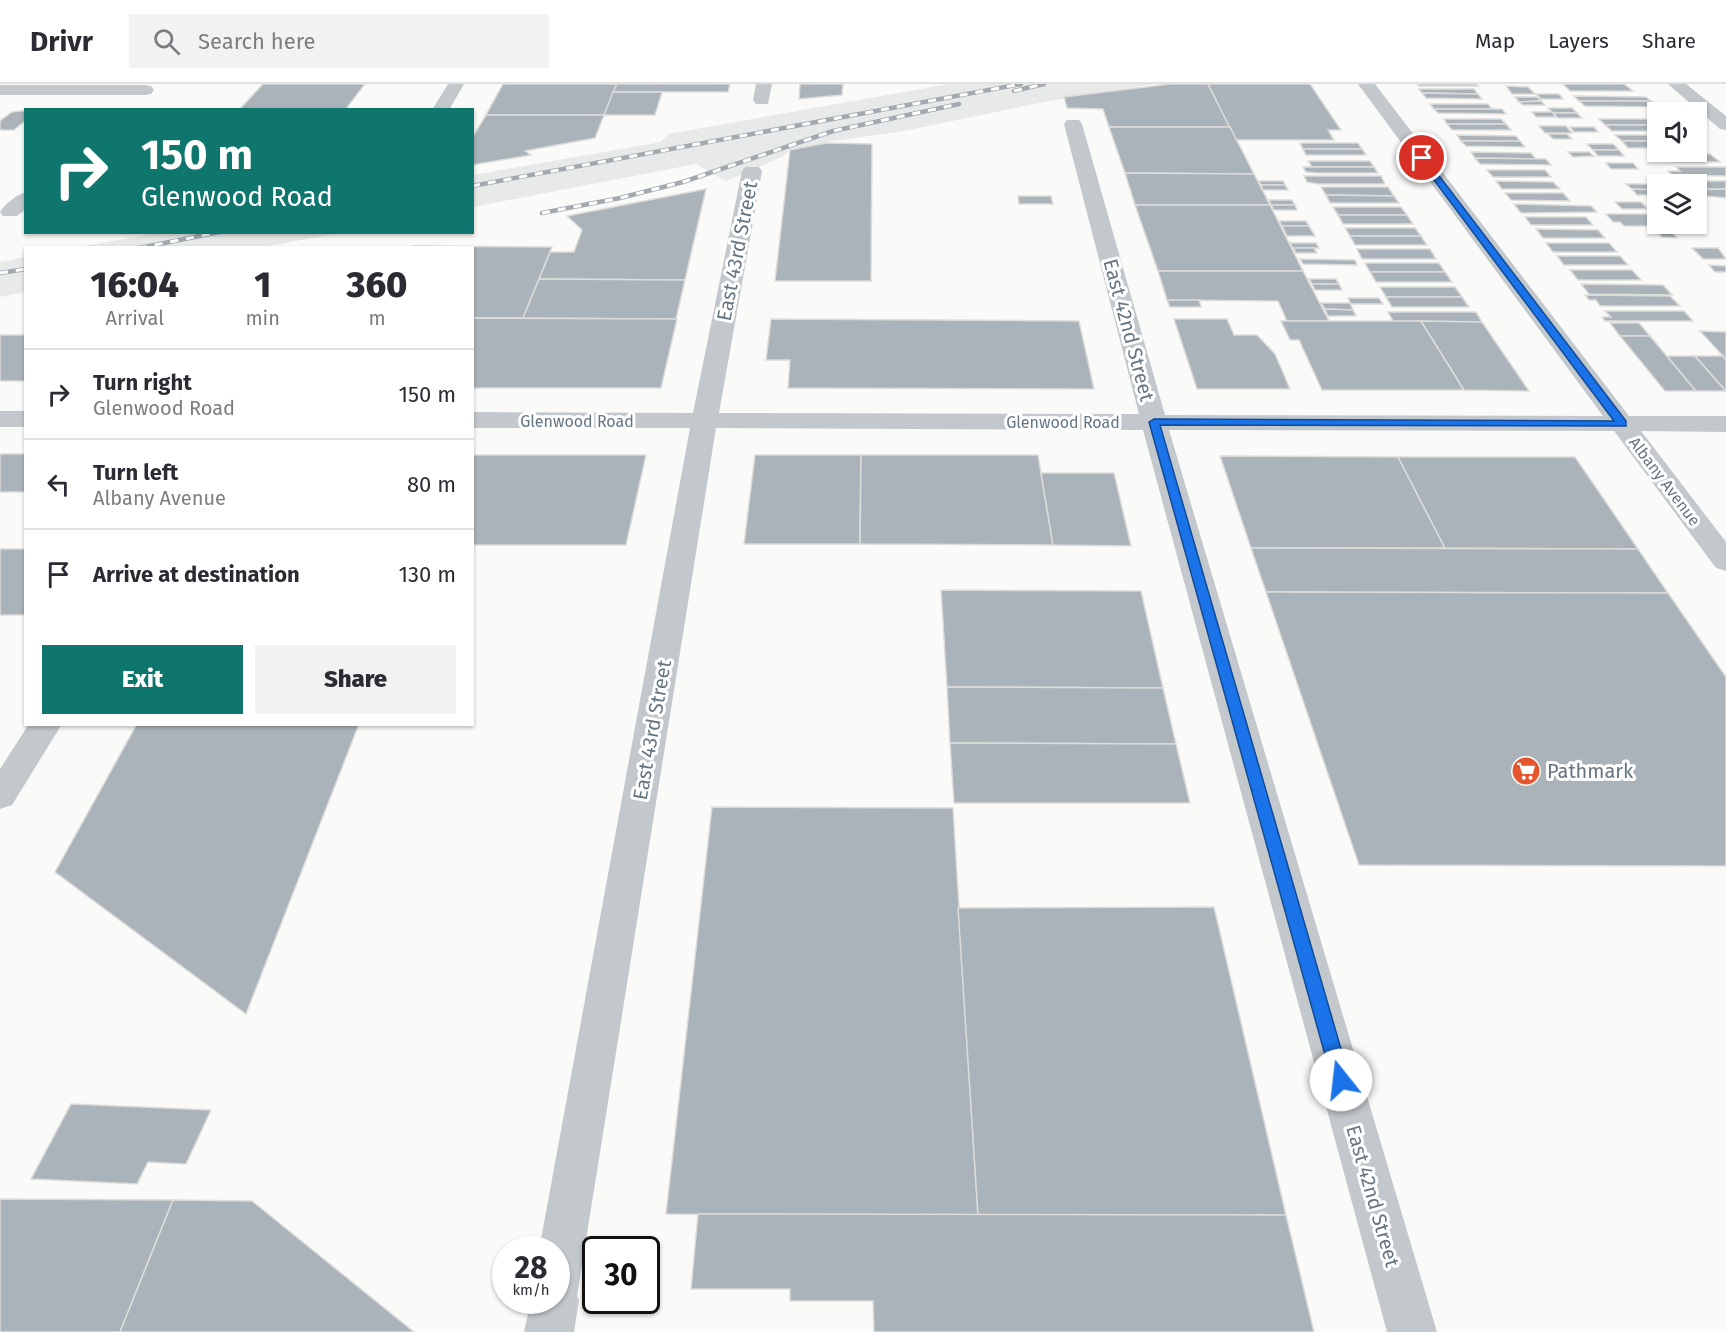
<!DOCTYPE html>
<html lang="en">
<head>
<meta charset="utf-8">
<style>
	:root { --surface:#fff; --page:#f2f2f3; --text:#2b2b33; --muted:#7c7c81; --line:#e1e1e2; --accent:#0f766e }
	body { margin:0; font-family:"Fira Sans",sans-serif; background:var(--page); color:var(--text); height:100vh; display:flex; flex-direction:column; font-size:22px; white-space:nowrap }
	* { box-sizing:border-box; margin:0 }
	p { font-size:20px; color:var(--muted) }
	.icon { flex:none; width:33px; height:33px; fill:none; stroke:currentColor; stroke-width:2; stroke-linecap:round; stroke-linejoin:round }
	.map { position:relative; flex:1; overflow:hidden }
	.sheet { position:absolute; left:24px; top:162px; width:450px; height:480px; display:flex; flex-direction:column; background:var(--surface); border-radius:0px; box-shadow:0 2px 4px #0004 }
	.sheet>* { flex:none }
	.hud { position:absolute; left:24px; top:24px; width:450px; height:126px; border-radius:0px; box-shadow:0 2px 4px #0004; background:#0f766e; color:#fff; overflow:hidden }
	.tools { position:absolute; left:1647px; top:18px; display:grid; gap:12px }
	.tools a { display:grid; place-items:center; width:60px; height:60px; border-radius:0px; background:var(--surface); box-shadow:0 2px 4px #0004; font-size:30px }
	.speed { position:absolute; left:492px; top:1152px; display:flex; gap:12px; font-size:30px; font-weight:700; text-align:center }
	.speed>* { display:grid; place-content:center; width:78px; height:78px; border-radius:50%; background:var(--surface); box-shadow:0 2px 4px #0004; line-height:1 }
	.speed small { font-size:15px; font-weight:400 }
	.speed .limit { border:3px solid #111; border-radius:9px; background:#fff; color:#111 }
	.pin { position:absolute; display:grid; place-items:center; width:51px; height:51px; color:#fff; margin:-26px; border:3px solid #fff; border-radius:50%; box-shadow:0 2px 6px #0007 }
	.me { position:absolute; width:66px; margin:-33px; rotate:344deg; stroke-linejoin:round; filter:drop-shadow(0 0 4px #0008) }
	.turn { display:flex; align-items:center; gap:21px; height:126px; padding:0 18px; font-size:27px }
	.turn .icon { width:78px; height:78px; stroke-width:2.5 }
	.turn b { display:block; font-size:42px; line-height:51px }
	.eta { display:flex; justify-content:space-evenly; align-items:center; height:102px; text-align:center }
	.eta b { font-size:36px; font-weight:800; line-height:42px }
	.primary-button { display:flex; gap:12px; margin-top:auto; padding:12px 18px }
	.primary-button a { flex:1; height:69px; border-radius:0px; background:var(--accent); color:#fff; font-size:24px; font-weight:800; line-height:69px; text-align:center }
	.primary-button a+a { background:var(--page); color:var(--text) }
	ul { padding:0; list-style:none }
	li { display:flex; align-items:center; gap:18px; height:90px; padding:0 18px; border-top:2px solid var(--line) }
	li div { flex:1 }
	li b { display:block; font-size:22px }
	li em { font-style:normal }
	header { display:flex; align-items:center; gap:36px; box-sizing:border-box; height:84px; padding:0 30px; background:var(--surface); border-bottom:2px solid var(--line) }
	header strong { font-size:28px }
	nav { display:flex; gap:33px; margin-inline-start:auto; font-size:21px }
	.search { width:420px; height:54px; background:var(--page); display:flex; align-items:center; gap:15px; box-sizing:border-box; padding:0 21px; border-radius:0px; color:var(--muted); font-size:22px }
	.map>svg:first-child { display:block }
	.built { fill:#e8e9e9 }
	.building { fill:#aab3b9; stroke:#dcdcda; stroke-width:1.5 }
	.lines { fill:none; stroke-linecap:round; stroke-linejoin:round }
	.minor { fill:#c3c8cc; fill-rule:evenodd }
	.rail-casing { stroke:#a2aab0; stroke-width:4.5 }
	.rail { stroke:#fff; stroke-width:3; stroke-dasharray:8; stroke-linecap:butt }
	.route { fill:#1a73e8; stroke:#114b97; stroke-width:1.5 }
	.labels { text-anchor:middle; stroke-width:6; stroke-linejoin:round; paint-order:stroke }
	.far-street-label { font-size:16px; fill:#657683; stroke:#fff }
	.street-label { font-size:20px; fill:#657683; stroke:#fff }
	.poi-label { font-size:20px; fill:#657683; stroke:#fff; text-anchor:start }
</style>
</head>
<body>
<header>
<strong>Drivr</strong>
<div class="search"><svg class="icon" aria-label="search" viewBox="0 0 24 24"><circle cx="10" cy="10" r="6"/><path d="M15 15l6 6"/></svg>Search here</div>
<nav><a>Map</a><a>Layers</a><a>Share</a></nav>
</header>
<div class="map">
<svg width="1726" height="1248" viewBox="0 0 1726 1248">
	<rect width="100%" height="100%" fill="#fafaf8"/>
	<!-- built -->
	<g class="built">
		<polygon points="949,0 1154,0 1049,17 904,47 827,58 790,66 782,73 726,97 696,80 473,123 473,91 661,58 668,50"/>
		<polygon points="159,149 159,148 340,149 263,163 78,163"/>
		<polygon points="25,173 25,208 0,213 0,178"/>
	</g>
	<!-- building -->
	<g class="building">
		<polygon points="263,0 365,0 345,26 239,26"/>
		<polygon points="503,0 617,0 604,31 486,31"/>
		<polygon points="617,0 730,0 728,8 613,8"/>
		<polygon points="800,0 843,0 842,11 799,15"/>
		<polygon points="1170,0 1208,0 1230,43 1109,43 1103,25 1067,24 1064,13"/>
		<polygon points="1208,0 1310,0 1341,46 1328,46 1334,56 1236,56"/>
		<polygon points="1417,0 1476,0 1478,2 1419,2"/>
		<polygon points="1563,0 1624,0 1633,7 1570,7"/>
		<polygon points="1506,2 1528,3 1535,10 1512,10"/>
		<polygon points="1419,5 1474,5 1478,10 1422,9"/>
		<polygon points="613,8 662,8 655,31 604,31"/>
		<polygon points="1422,9 1478,10 1482,15 1426,14"/>
		<polygon points="1536,10 1559,10 1563,15 1541,15"/>
		<polygon points="1574,12 1646,13 1651,17 1579,17"/>
		<polygon points="1515,13 1537,13 1541,17 1519,18"/>
		<polygon points="1541,17 1545,21 1523,21 1519,18"/>
		<polygon points="1579,17 1651,17 1658,23 1585,22"/>
		<polygon points="1430,20 1488,20 1492,25 1434,25"/>
		<polygon points="1548,24 1572,24 1577,29 1553,29"/>
		<polygon points="1434,25 1502,25 1506,30 1438,29"/>
		<polygon points="20,27 26,27 26,36 14,46 0,46 0,37 12,28"/>
		<polygon points="1532,28 1552,28 1556,33 1536,33"/>
		<polygon points="1553,29 1577,29 1582,34 1558,34"/>
		<polygon points="486,31 604,31 595,54 525,67 531,71 472,81 472,54"/>
		<polygon points="1444,35 1501,35 1506,40 1447,40"/>
		<polygon points="1599,35 1658,35 1658,41 1605,41"/>
		<polygon points="1447,40 1506,40 1511,46 1452,46"/>
		<polygon points="1605,41 1658,41 1658,47 1612,47"/>
		<polygon points="1539,42 1566,42 1572,49 1545,49"/>
		<polygon points="1109,43 1230,43 1254,90 1125,89"/>
		<polygon points="1570,43 1594,43 1598,48 1574,48"/>
		<polygon points="1548,50 1567,50 1572,55 1553,55"/>
		<polygon points="1457,51 1516,52 1520,57 1461,57"/>
		<polygon points="1615,51 1658,51 1658,57 1622,57"/>
		<polygon points="1461,57 1520,57 1525,63 1466,62"/>
		<polygon points="1622,57 1658,57 1658,64 1628,64"/>
		<polygon points="826,59 872,60 871,197 775,197 790,66"/>
		<polygon points="1300,59 1358,59 1362,65 1303,65"/>
		<polygon points="1587,60 1613,60 1619,66 1593,66"/>
		<polygon points="1303,65 1362,65 1366,71 1306,71"/>
		<polygon points="1593,66 1619,66 1624,72 1598,72"/>
		<polygon points="1471,68 1531,69 1536,75 1475,74"/>
		<polygon points="1568,68 1589,68 1594,72 1573,73"/>
		<polygon points="1662,69 1710,70 1720,78 1671,78"/>
		<polygon points="1475,74 1546,75 1551,81 1480,80"/>
		<polygon points="1308,77 1370,77 1374,83 1312,83"/>
		<polygon points="1606,79 1633,79 1638,85 1611,85"/>
		<polygon points="1303,83 1374,83 1378,89 1316,89 1306,88"/>
		<polygon points="1676,83 1726,83 1726,92 1672,91 1668,87 1680,87"/>
		<polygon points="1487,86 1545,86 1551,93 1493,93"/>
		<polygon points="1125,89 1254,90 1270,121 1135,121"/>
		<polygon points="1304,92 1381,92 1385,100 1319,100 1307,98"/>
		<polygon points="1259,97 1283,97 1285,101 1261,101"/>
		<polygon points="1496,97 1553,98 1560,105 1502,105"/>
		<polygon points="1699,97 1726,97 1726,105 1708,105"/>
		<polygon points="1626,100 1652,100 1657,106 1632,105"/>
		<polygon points="1261,101 1285,101 1288,106 1263,106"/>
		<polygon points="1321,103 1388,103 1394,112 1326,111"/>
		<polygon points="706,105 685,196 539,195 550,168 574,168 582,146 567,132"/>
		<polygon points="1632,105 1657,106 1658,111 1637,111"/>
		<polygon points="1726,105 1726,114 1696,111 1696,106"/>
		<polygon points="1505,109 1563,109 1570,117 1511,116"/>
		<polygon points="1326,111 1394,112 1399,119 1330,119"/>
		<polygon points="1018,112 1051,112 1053,120 1019,120"/>
		<polygon points="1269,116 1292,116 1295,121 1271,121"/>
		<polygon points="1615,118 1641,118 1648,125 1622,125"/>
		<polygon points="1514,120 1591,122 1597,128 1521,129"/>
		<polygon points="1135,121 1270,121 1303,187 1158,187"/>
		<polygon points="1271,121 1295,121 1297,126 1274,126"/>
		<polygon points="1333,123 1401,123 1407,131 1338,131"/>
		<polygon points="1606,130 1654,130 1658,134 1658,140 1665,142 1624,142 1620,138 1613,138"/>
		<polygon points="1338,131 1407,131 1413,140 1343,140"/>
		<polygon points="1525,133 1586,133 1593,141 1531,141"/>
		<polygon points="1279,137 1306,137 1309,142 1282,142"/>
		<polygon points="1282,142 1309,142 1315,152 1287,152"/>
		<polygon points="1345,144 1415,144 1421,152 1350,152"/>
		<polygon points="1653,144 1668,144 1677,154 1662,153"/>
		<polygon points="1536,145 1598,146 1605,154 1543,154"/>
		<polygon points="1350,152 1421,152 1427,161 1355,161"/>
		<polygon points="1290,159 1316,159 1319,164 1293,164"/>
		<polygon points="1546,159 1609,159 1617,168 1553,168"/>
		<polygon points="412,162 552,163 523,234 472,234 472,164"/>
		<polygon points="1293,164 1314,164 1317,169 1296,169"/>
		<polygon points="1692,164 1718,164 1726,175 1703,175"/>
		<polygon points="1357,165 1430,165 1436,175 1362,175"/>
		<polygon points="1557,172 1620,172 1628,181 1564,181"/>
		<polygon points="1300,175 1355,176 1357,181 1303,180"/>
		<polygon points="1365,179 1439,179 1445,188 1370,188"/>
		<polygon points="1709,181 1726,182 1726,188 1715,188"/>
		<polygon points="1570,186 1632,186 1641,196 1578,196"/>
		<polygon points="1158,187 1303,187 1329,237 1287,237 1278,217 1167,216"/>
		<polygon points="1370,188 1445,188 1452,198 1376,198"/>
		<polygon points="539,195 685,196 676,235 523,234"/>
		<polygon points="1309,195 1336,195 1339,200 1312,200"/>
		<polygon points="1312,200 1339,200 1342,206 1315,206"/>
		<polygon points="1581,200 1663,201 1672,211 1589,210"/>
		<polygon points="1380,203 1455,203 1462,213 1386,213"/>
		<polygon points="1585,211 1670,212 1680,222 1600,222 1596,216 1589,216"/>
		<polygon points="1386,213 1462,213 1469,223 1392,223"/>
		<polygon points="1348,214 1379,214 1383,220 1351,220"/>
		<polygon points="1167,216 1199,216 1201,223 1170,223"/>
		<polygon points="1321,219 1350,219 1353,226 1325,225"/>
		<polygon points="1325,225 1353,226 1356,232 1328,232"/>
		<polygon points="1605,227 1684,227 1693,237 1605,237 1602,233 1611,233"/>
		<polygon points="1388,228 1476,228 1482,238 1393,237"/>
		<polygon points="472,234 676,235 677,235 661,304 472,304"/>
		<polygon points="771,235 1079,237 1094,305 788,304 790,276 766,276"/>
		<polygon points="1174,235 1227,235 1234,251 1257,251 1275,270 1290,305 1197,305"/>
		<polygon points="1281,237 1421,237 1464,306 1322,306 1299,256 1290,256"/>
		<polygon points="1421,237 1482,238 1529,307 1464,306"/>
		<polygon points="1610,239 1639,239 1650,252 1620,252"/>
		<polygon points="1700,247 1726,248 1726,276 1723,272"/>
		<polygon points="26,249 26,297 0,297 0,251 23,251"/>
		<polygon points="1620,252 1650,252 1696,307 1665,307"/>
		<polygon points="1667,272 1695,272 1726,307 1696,307"/>
		<polygon points="1695,272 1723,272 1726,276 1726,307"/>
		<rect x="0" y="370" width="26" height="38"/>
		<polygon points="472,371 646,371 626,461 472,461"/>
		<polygon points="755,371 861,371 860,460 744,460"/>
		<polygon points="861,371 1038,371 1053,461 860,460"/>
		<polygon points="1220,372 1398,373 1445,464 1251,464"/>
		<polygon points="1398,373 1575,373 1638,465 1445,464"/>
		<polygon points="1041,389 1114,389 1131,462 1053,461"/>
		<polygon points="1251,464 1638,465 1668,509 1266,508"/>
		<rect x="0" y="465" width="26" height="66"/>
		<polygon points="941,506 1141,507 1163,604 947,603"/>
		<polygon points="1266,508 1668,509 1726,593 1726,782 1359,781"/>
		<polygon points="947,603 1163,604 1176,660 950,659"/>
		<polygon points="137,640 359,640 246,930 55,788"/>
		<polygon points="950,659 1176,660 1190,719 954,719"/>
		<polygon points="712,723 953,724 978,1131 666,1130"/>
		<polygon points="1214,823 1286,1131 978,1131 958,824"/>
		<polygon points="71,1020 211,1026 186,1080 148,1078 137,1100 31,1095"/>
		<polygon points="0,1115 173,1116 120,1248 0,1248"/>
		<polygon points="173,1116 252,1117 414,1248 120,1248"/>
		<polygon points="698,1130 1286,1131 1314,1248 874,1248 873,1217 790,1217 790,1205 691,1205"/>
	</g>
	<g class="lines">
		<!-- minor -->
		<g class="minor">
			<polygon points="448,0 464,0 449,26 432,26"/>
			<polygon points="756,0 772,0 768,20 756,20 753,16"/>
			<polygon points="1358,0 1375,0 1629,332 1726,332 1726,348 1641,347 1726,458 1726,487 1716,484 1614,347 1169,346 1437,1248 1387,1248 1143,346 716,344 577,1212 579,1216 574,1248 524,1248 531,1216 556,1216 556,1166 539,1166 690,344 472,344 472,328 693,329 742,87 745,83 759,83 762,87 719,329 1139,330 1064,40 1067,36 1079,36 1082,40 1165,331 1603,332"/>
			<polygon points="1668,0 1686,0 1726,32 1726,46 1720,45"/>
			<polygon points="0,1 145,1 151,2 154,6 151,10 145,11 0,11"/>
			<path d="M26,108V125L17,132H3L0,128C5,120 16,111 26,108Z"/>
			<rect x="0" y="327" width="26" height="16"/>
			<polygon points="29,640 62,640 12,721 0,725 0,685"/>
		</g>
		<!-- rail casing -->
		<g class="rail-casing">
			<g id="rail">
				<polyline points="1014,7 1044,0"/>
				<polyline points="472,102 1021,0"/>
				<polyline points="542,129 620,114 683,98 833,47 959,20"/>
				<polyline points="139,164 220,148"/>
				<polyline points="0,189 26,185"/>
			</g>
		</g>
		<!-- rail -->
		<use href="#rail" class="rail"/>
	</g>
	<!-- route -->
	<polygon class="route" points="1419,72 1424,72 1626,337 1626,342 1160,341 1350,996 1347,1001 1341,1003 1334,1001 1332,996 1149,338 1154,335 1614,337 1419,76"/>
	<!-- icons -->
	<defs>
		<g id="supermarket-disc" transform="scale(1.5)"><circle r="9.5" fill="#e4572e" stroke="#fff"/><path d="M-6-5.5h2.5l.6 2H6L4.5 2H-2.5L-4.4-4H-6ZM-1.5 3.2a1.3 1.3 0 1 0 .1 0ZM3 3.2a1.3 1.3 0 1 0 .1 0Z" fill="#fff"/></g>
	</defs>
	<g fill-rule="evenodd">
		<use href="#supermarket-disc" x="1526" y="687"/>
	</g>
	<g class="labels">
		<!-- far-street labels -->
		<g class="far-street-label">
			<text x="577" y="343">Glenwood Road</text>
			<text x="1063" y="344">Glenwood Road</text>
			<text transform="translate(1665 397) rotate(53)" y="6">Albany Avenue</text>
		</g>
		<!-- street labels -->
		<g class="street-label">
			<text transform="translate(737 167) rotate(-79)" y="7">East 43rd Street</text>
			<text transform="translate(1129 246) rotate(75)" y="7">East 42nd Street</text>
			<text transform="translate(652 646) rotate(-80)" y="7">East 43rd Street</text>
			<text transform="translate(1373 1112) rotate(74)" y="7">East 42nd Street</text>
		</g>
		<!-- poi labels -->
		<g class="poi-label">
			<text x="1547" y="694">Pathmark</text>
		</g>
	</g>
</svg>
<div class="tools">
<a><svg class="icon" aria-label="sound" viewBox="0 0 24 24"><path d="M4 9h4l5-4v14l-5-4H4zM17 9q2 3 0 6"/></svg></a>
<a><svg class="icon" aria-label="layers" viewBox="0 0 24 24"><path d="M12 4l9 5-9 5-9-5zM3 14l9 5 9-5"/></svg></a>
</div>
<div class="speed"><div>28<small>km/h</small></div><div class="limit">30</div></div>
<div class="pin" style="left:1422px;top:74px;background:#d93025"><svg class="icon" aria-label="arrive" viewBox="0 0 24 24"><path d="M6 21V4h12l-3 4 3 4H6"/></svg></div>
<svg class="me" style="left:1341px;top:996px" viewBox="-20 -20 40 40"><circle r="19" fill="#fff"/><path d="M0-13L10 11 0 6-10 11z" fill="#1a73e8"/></svg>
<div class="hud">
<div class="turn"><svg class="icon" aria-label="right" viewBox="0 0 24 24"><path d="M7 20v-9h11M14 6l5 5-5 5"/></svg><div><b>150 m</b>Glenwood Road</div></div>
</div>
<section class="sheet">
<div class="eta">
<div><b>16:04</b><p>Arrival</p></div>
<div><b>1</b><p>min</p></div>
<div><b>360</b><p>m</p></div>
</div>
<ul>
<li><svg class="icon" aria-label="right" viewBox="0 0 24 24"><path d="M7 20v-9h11M14 6l5 5-5 5"/></svg><div><b>Turn right</b><p>Glenwood Road</p></div><em>150 m</em></li>
<li><svg class="icon" aria-label="left" viewBox="0 0 24 24"><path d="M17 20v-9H6M10 6l-5 5 5 5"/></svg><div><b>Turn left</b><p>Albany Avenue</p></div><em>80 m</em></li>
<li><svg class="icon" aria-label="arrive" viewBox="0 0 24 24"><path d="M6 21V4h12l-3 4 3 4H6"/></svg><div><b>Arrive at destination</b></div><em>130 m</em></li>
</ul>
<div class="primary-button"><a>Exit</a><a>Share</a></div>
</section>
</div>
</body>
</html>
